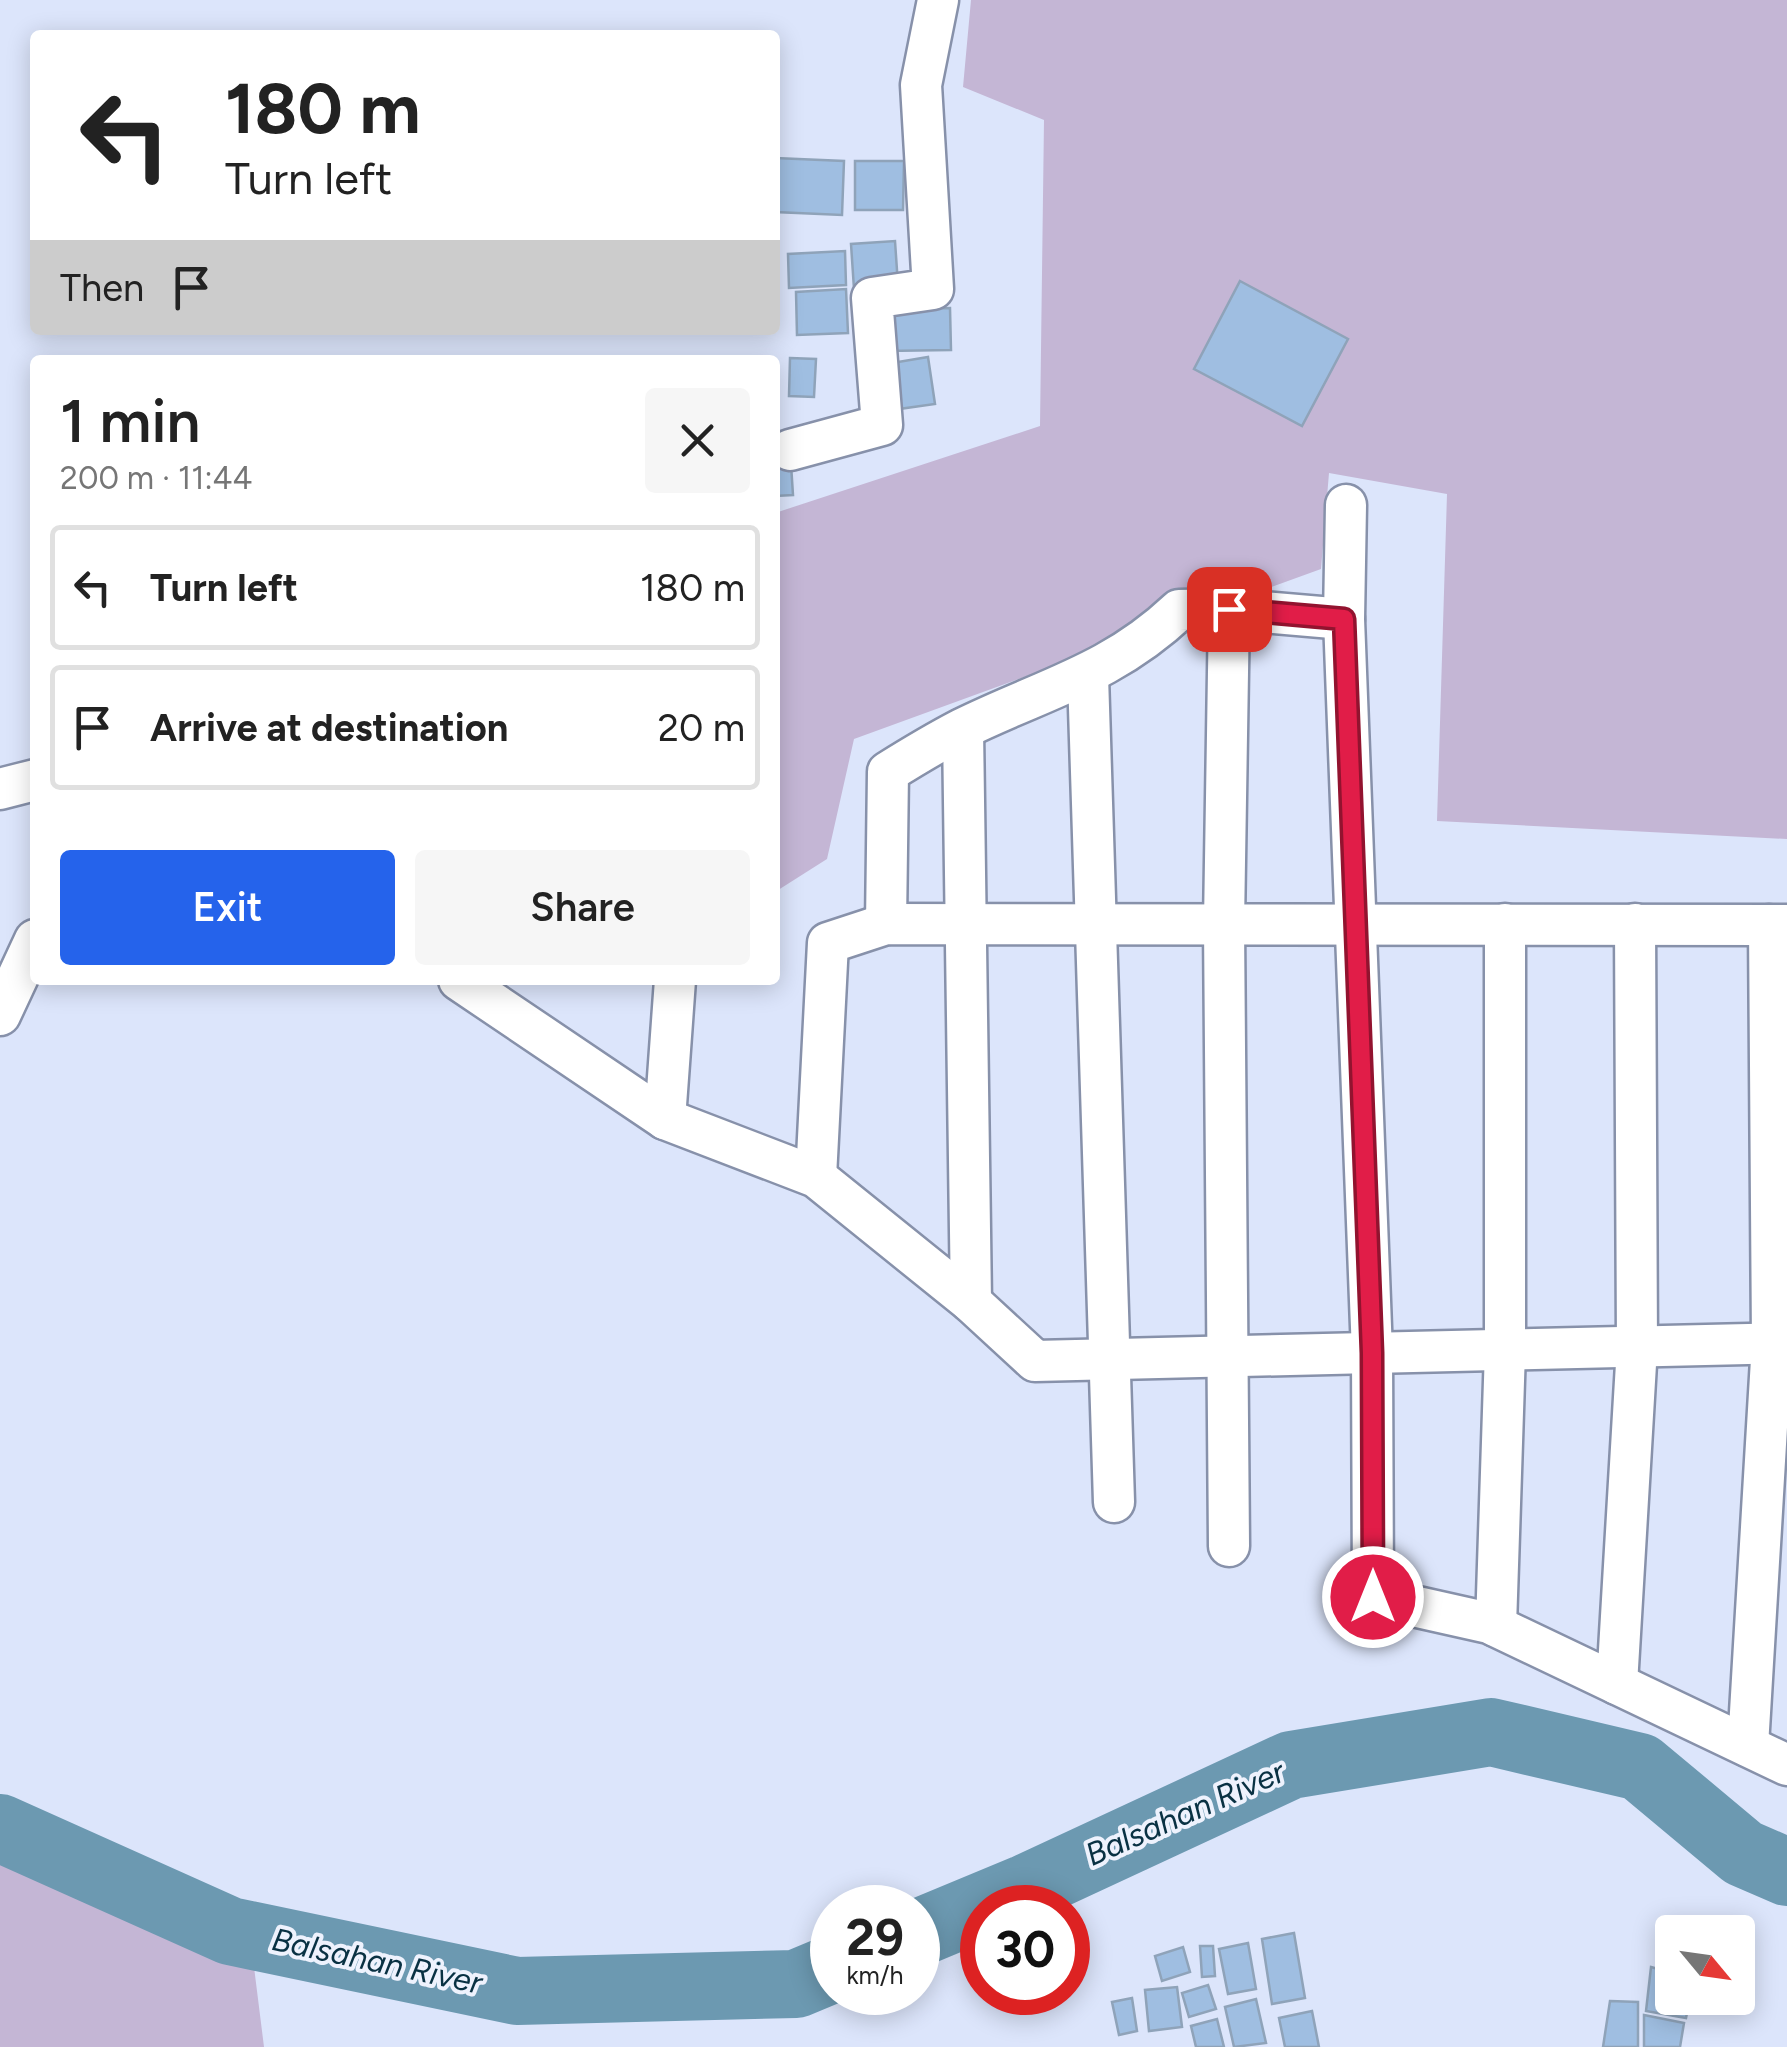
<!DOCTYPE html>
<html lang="en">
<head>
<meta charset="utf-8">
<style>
	:root { --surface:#fff; --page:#f6f6f6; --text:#222; --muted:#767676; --line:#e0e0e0; --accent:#2563eb }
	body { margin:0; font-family:Figtree,sans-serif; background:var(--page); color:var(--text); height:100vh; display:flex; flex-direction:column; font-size:38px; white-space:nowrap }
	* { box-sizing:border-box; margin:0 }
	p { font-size:32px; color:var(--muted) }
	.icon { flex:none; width:55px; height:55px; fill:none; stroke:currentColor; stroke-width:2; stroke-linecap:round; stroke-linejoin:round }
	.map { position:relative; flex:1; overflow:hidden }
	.panel { position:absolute; left:30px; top:355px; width:750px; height:630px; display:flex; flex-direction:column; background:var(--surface); border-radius:10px; box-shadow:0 5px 25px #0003 }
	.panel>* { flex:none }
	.guide { position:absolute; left:30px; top:30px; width:750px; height:305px; border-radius:10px; box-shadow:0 5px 25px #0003; background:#fff; color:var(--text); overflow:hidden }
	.needle { width:65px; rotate:119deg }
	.fabs { position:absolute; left:1655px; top:1915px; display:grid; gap:20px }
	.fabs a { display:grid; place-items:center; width:100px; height:100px; border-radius:10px; background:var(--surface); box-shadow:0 5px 25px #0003; font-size:50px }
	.speed { position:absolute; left:810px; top:1885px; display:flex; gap:20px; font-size:50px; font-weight:700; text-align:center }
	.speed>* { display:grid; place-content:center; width:130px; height:130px; border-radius:50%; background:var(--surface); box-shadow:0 5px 25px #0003; line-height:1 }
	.speed small { font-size:25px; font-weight:400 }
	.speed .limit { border:15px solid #d22; background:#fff; color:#111 }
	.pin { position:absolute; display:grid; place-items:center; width:85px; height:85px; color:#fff; margin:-42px; border-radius:20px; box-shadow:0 5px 15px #0006 }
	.me { position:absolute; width:110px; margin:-55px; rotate:0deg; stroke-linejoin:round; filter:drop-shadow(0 0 8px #0008) }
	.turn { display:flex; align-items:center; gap:35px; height:210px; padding:0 30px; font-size:45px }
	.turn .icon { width:130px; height:130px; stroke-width:2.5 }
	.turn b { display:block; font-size:70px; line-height:85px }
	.then { display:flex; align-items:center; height:95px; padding:0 30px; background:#0003; gap:20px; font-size:38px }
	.round { display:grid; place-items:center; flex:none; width:105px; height:105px; border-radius:10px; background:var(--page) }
	.summary { display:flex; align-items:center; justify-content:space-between; height:170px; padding:0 30px }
	h1 { font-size:60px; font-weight:600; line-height:75px }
	.button { display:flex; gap:20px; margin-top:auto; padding:20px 30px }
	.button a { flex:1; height:115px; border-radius:10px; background:var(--accent); color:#fff; font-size:40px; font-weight:600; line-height:115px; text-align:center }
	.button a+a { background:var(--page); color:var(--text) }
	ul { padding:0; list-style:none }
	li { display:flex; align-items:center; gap:30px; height:125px; margin:0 20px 15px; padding:0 10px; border:5px solid var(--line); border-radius:10px }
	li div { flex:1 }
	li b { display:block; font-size:38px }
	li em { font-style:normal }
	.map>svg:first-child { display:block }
	.green { fill:#c4b6d5 }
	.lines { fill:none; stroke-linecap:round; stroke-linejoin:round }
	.river { stroke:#6c99b1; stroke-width:68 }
	.building { fill:#9fbee1; stroke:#8fa3b9; stroke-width:2.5 }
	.minor-casing { stroke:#8791aa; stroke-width:45 }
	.minor { stroke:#fff; stroke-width:40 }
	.route-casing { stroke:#92132f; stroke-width:25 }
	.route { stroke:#e11d48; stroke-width:18 }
	.labels { text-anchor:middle; stroke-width:8; stroke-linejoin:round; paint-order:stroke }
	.water-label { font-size:32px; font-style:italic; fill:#093143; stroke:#eef2fd }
</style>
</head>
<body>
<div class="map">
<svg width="1787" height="2047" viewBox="0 0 1787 2047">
	<rect width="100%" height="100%" fill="#dce5fb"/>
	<!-- green -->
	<g class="green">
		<polygon points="971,0 1787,0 1787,839 1437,821 1447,494 1329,473 1321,569 854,739 827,859 775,892 775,513 1040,426 1044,120 963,87"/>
		<polygon points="0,1827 250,1935 264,2047 0,2047"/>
	</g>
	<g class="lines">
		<!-- river -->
		<g class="river">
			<polyline points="0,1828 230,1931 517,1991 796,1984 832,1969"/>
			<polyline points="918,1933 1024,1889 1291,1765 1491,1732 1640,1767 1743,1853 1787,1872"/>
		</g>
	</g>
	<!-- building -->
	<g class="building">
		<polygon points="775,158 844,161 842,215 775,212"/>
		<polygon points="855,161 904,161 903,210 855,210"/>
		<polygon points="895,241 898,285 854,289 851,244"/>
		<polygon points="845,251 846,285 789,288 788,254"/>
		<polygon points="1240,281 1348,339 1302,426 1194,369"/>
		<polygon points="846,289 848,333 797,335 796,292"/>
		<polygon points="950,308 951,350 885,351 885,310"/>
		<polygon points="928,357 935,404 899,409 892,363"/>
		<polygon points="790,358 816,359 814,397 789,396"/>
		<polygon points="791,464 793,495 775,496 775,465"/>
		<polygon points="1294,1933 1305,1998 1272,2004 1262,1939"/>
		<polygon points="1248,1943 1256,1989 1228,1994 1219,1949"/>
		<polygon points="1200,1946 1213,1946 1215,1976 1202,1977"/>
		<polygon points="1183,1947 1190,1972 1162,1981 1155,1956"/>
		<polygon points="1651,1967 1672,1973 1672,1998 1690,1998 1686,2018 1646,2011"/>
		<polygon points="1208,1985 1216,2009 1189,2017 1182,1993"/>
		<polygon points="1177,1987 1182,2027 1149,2031 1145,1990"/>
		<polygon points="1132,1998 1137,2031 1119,2035 1112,2002"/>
		<polygon points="1256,1999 1266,2043 1234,2047 1225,2007"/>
		<polygon points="1610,2001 1638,2002 1638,2047 1603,2047"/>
		<polygon points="1312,2011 1319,2047 1285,2047 1279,2018"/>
		<polygon points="1644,2015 1684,2023 1680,2047 1644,2047"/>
		<polygon points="1217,2019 1224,2047 1196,2047 1191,2026"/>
	</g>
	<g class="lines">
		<!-- minor casing -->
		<g class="minor-casing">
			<g id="minor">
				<polyline points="790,450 882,425 872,298 933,289 921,85 938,0"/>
				<polyline points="1346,505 1344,619 1372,1353 1373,1597 1489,1623 1787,1765"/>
				<polyline points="1088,676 1114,1502"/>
				<polyline points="963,729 971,1302"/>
				<polyline points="0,789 35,780"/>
				<path d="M886,924L888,772C912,757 937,742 962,729C1043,689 1110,675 1179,610L1229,609L1344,619"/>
				<polyline points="459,980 665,1119 816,1177 971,1302 1035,1361 1787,1343"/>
				<polyline points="0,1015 35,940"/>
				<polyline points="665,1119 675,980"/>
				<polyline points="816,1177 828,943 886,924 1787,925"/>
				<polyline points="1229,1546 1224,924 1229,609"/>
				<polyline points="1496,1626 1505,1350 1505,924"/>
				<polyline points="1617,1684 1637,1347 1635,924"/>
				<polyline points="1748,1746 1772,1343 1769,925"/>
			</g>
		</g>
		<!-- minor -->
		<use href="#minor" class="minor"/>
	</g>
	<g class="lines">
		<!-- route casing -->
		<g class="route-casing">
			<polyline id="route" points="1229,609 1344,619 1372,1353 1373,1597"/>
		</g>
		<!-- route -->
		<use href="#route" class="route"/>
	</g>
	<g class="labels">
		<!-- water labels -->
		<g class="water-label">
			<text transform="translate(1185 1813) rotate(-24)" y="11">Balsahan River</text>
			<text transform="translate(377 1961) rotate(12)" y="11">Balsahan River</text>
		</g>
	</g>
</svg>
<div class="fabs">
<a><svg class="needle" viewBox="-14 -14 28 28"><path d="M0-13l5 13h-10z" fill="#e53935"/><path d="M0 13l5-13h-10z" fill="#767676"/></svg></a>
</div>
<div class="speed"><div>29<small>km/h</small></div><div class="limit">30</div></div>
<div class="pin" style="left:1229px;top:609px;background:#d93025"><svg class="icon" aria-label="arrive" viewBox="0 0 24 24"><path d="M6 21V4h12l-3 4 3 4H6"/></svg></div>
<svg class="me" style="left:1373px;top:1597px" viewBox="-20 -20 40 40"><circle r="17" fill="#e11d48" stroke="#fff" stroke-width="3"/><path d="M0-11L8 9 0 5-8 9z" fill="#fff"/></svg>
<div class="guide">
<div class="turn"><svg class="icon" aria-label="left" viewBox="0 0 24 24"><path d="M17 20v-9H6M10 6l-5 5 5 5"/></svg><div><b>180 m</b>Turn left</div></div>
<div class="then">Then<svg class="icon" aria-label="arrive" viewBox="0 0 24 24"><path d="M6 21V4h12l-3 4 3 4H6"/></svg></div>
</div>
<section class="panel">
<div class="summary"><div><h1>1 min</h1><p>200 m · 11:44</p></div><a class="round"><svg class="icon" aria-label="close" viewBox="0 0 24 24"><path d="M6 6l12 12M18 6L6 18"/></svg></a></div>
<ul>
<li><svg class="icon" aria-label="left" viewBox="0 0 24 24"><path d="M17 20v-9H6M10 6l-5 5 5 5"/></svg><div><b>Turn left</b></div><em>180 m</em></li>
<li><svg class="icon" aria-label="arrive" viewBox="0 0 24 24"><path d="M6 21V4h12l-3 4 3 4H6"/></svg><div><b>Arrive at destination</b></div><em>20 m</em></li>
</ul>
<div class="button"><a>Exit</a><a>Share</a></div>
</section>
</div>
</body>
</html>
